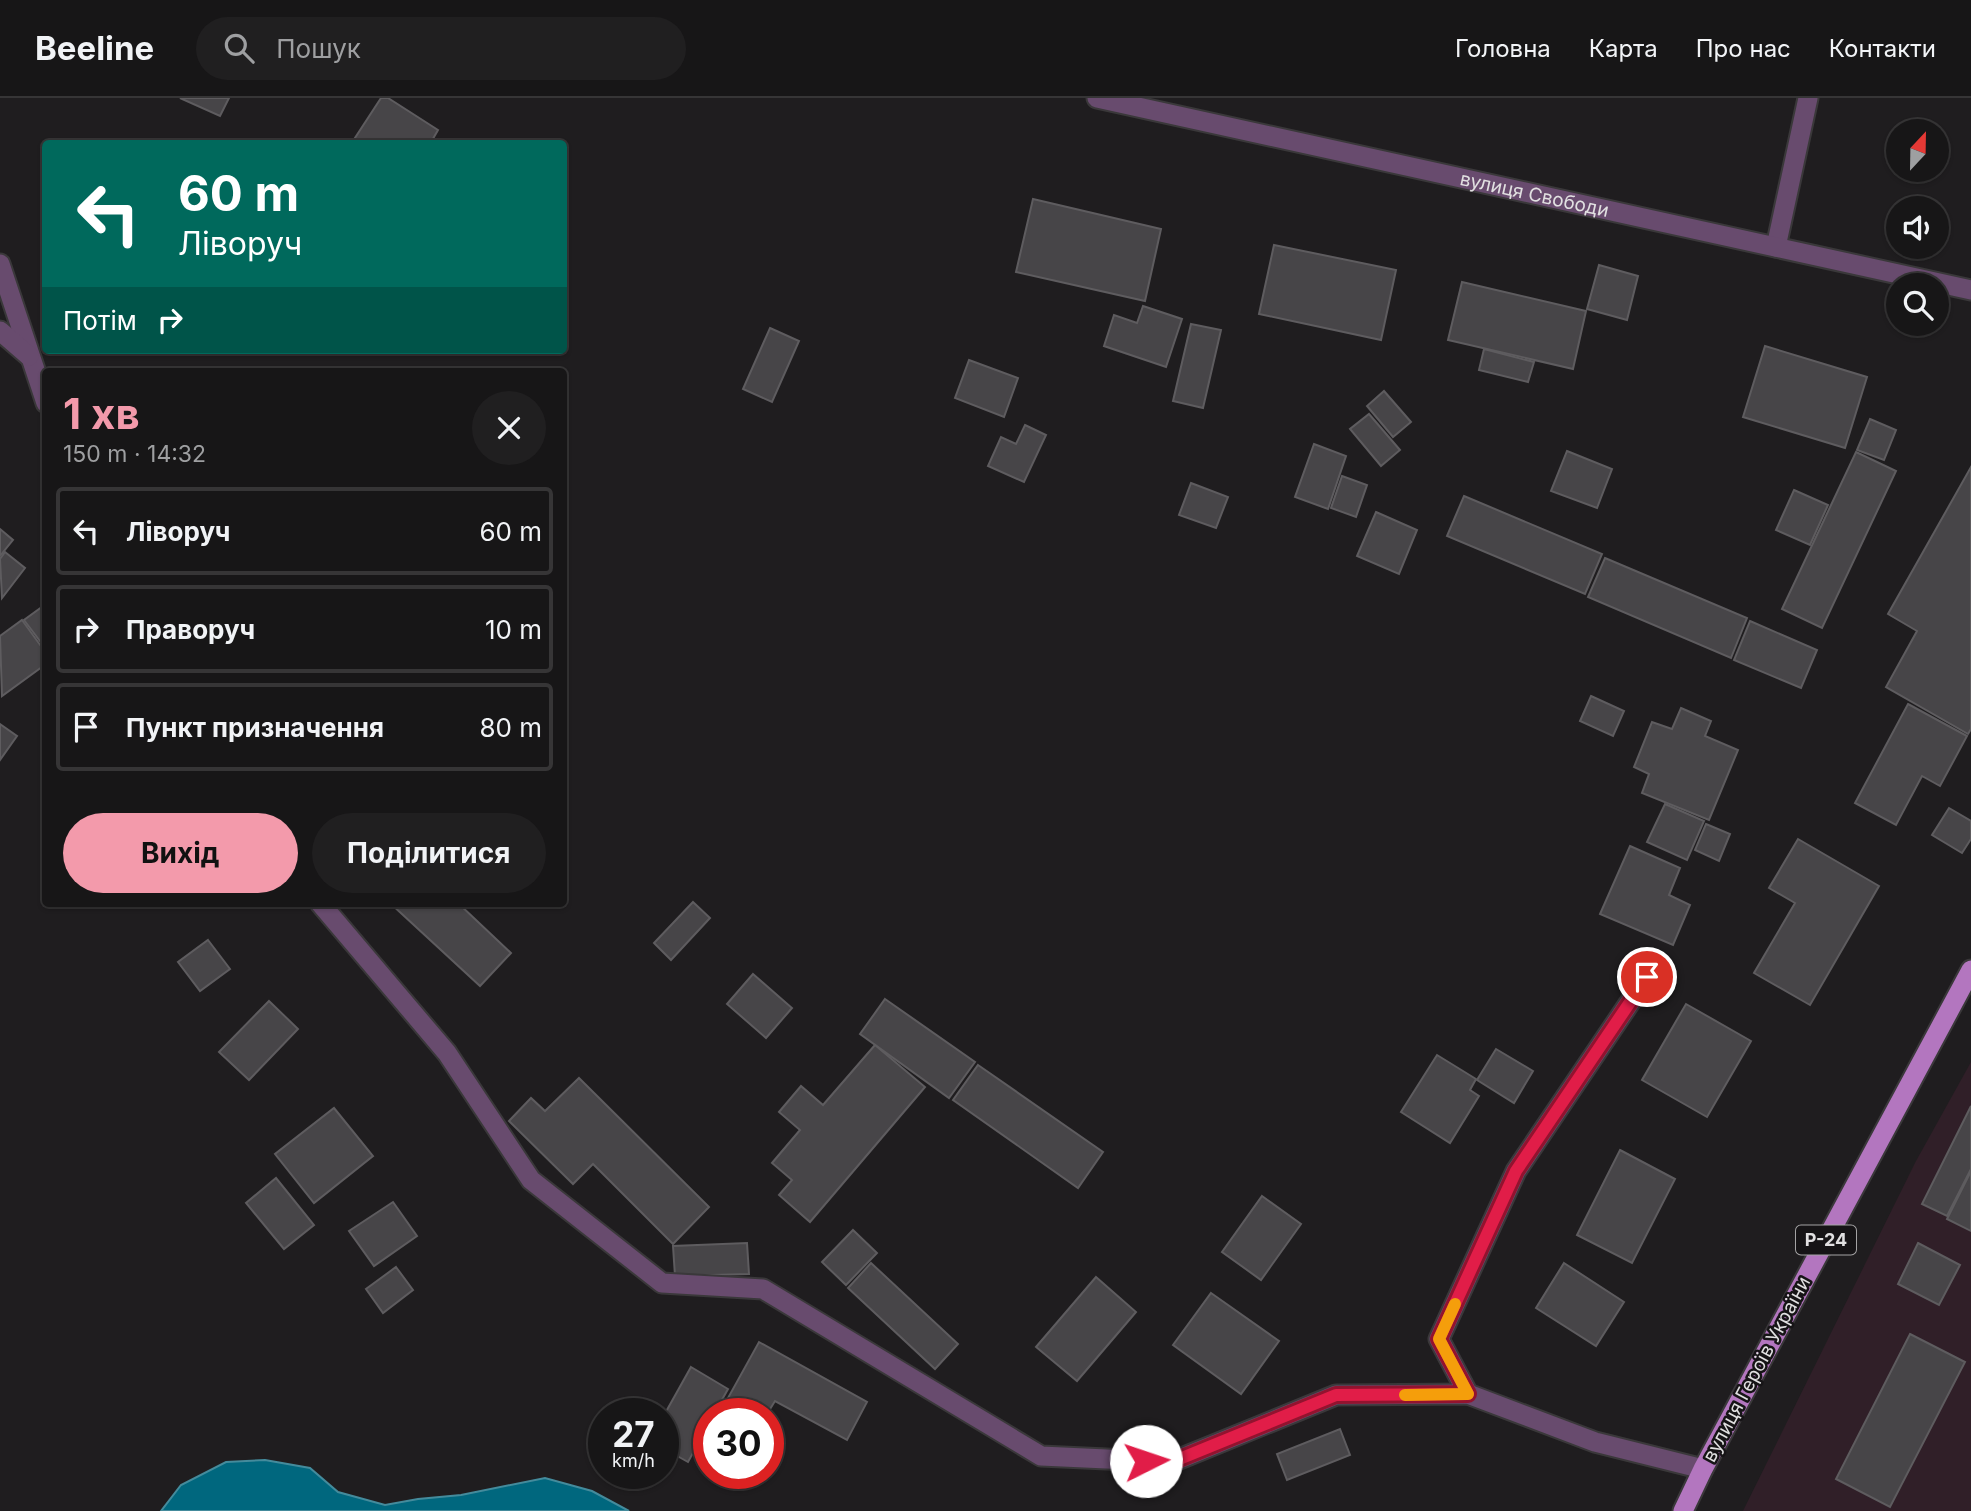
<!DOCTYPE html>
<html lang="uk">
<head>
<meta charset="utf-8">
<style>
	:root { --surface:#171617; --page:#201f20; --text:#f1f3f6; --muted:#9e9fa1; --line:#363536; --accent:#f39aab }
	body { margin:0; font-family:Inter,sans-serif; background:var(--page); color:var(--text); height:100vh; display:flex; flex-direction:column; font-size:26px; white-space:nowrap }
	* { box-sizing:border-box; margin:0 }
	p { font-size:23px; color:var(--muted) }
	.icon { flex:none; width:38px; height:38px; fill:none; stroke:currentColor; stroke-width:2; stroke-linecap:round; stroke-linejoin:round }
	.map { position:relative; flex:1; overflow:hidden }
	.panel { position:absolute; left:42px; top:270px; width:525px; height:539px; display:flex; flex-direction:column; background:var(--surface); border-radius:7px; box-shadow:0 2px 5px #0004,0 0 0 2px var(--line) }
	.panel>* { flex:none }
	.hud { position:absolute; left:42px; top:42px; width:525px; height:214px; border-radius:7px; box-shadow:0 2px 5px #0004,0 0 0 2px var(--line); background:#00695c; color:#fff; overflow:hidden }
	.needle { width:46px; rotate:22deg }
	.fabs { position:absolute; left:1886px; top:21px; display:grid; gap:14px }
	.fabs a { display:grid; place-items:center; width:63px; height:63px; border-radius:50%; background:var(--surface); box-shadow:0 2px 5px #0004,0 0 0 2px var(--line); font-size:35px }
	.speed { position:absolute; left:588px; top:1300px; display:flex; gap:14px; font-size:35px; font-weight:700; text-align:center }
	.speed>* { display:grid; place-content:center; width:91px; height:91px; border-radius:50%; background:var(--surface); box-shadow:0 2px 5px #0004,0 0 0 2px var(--line); line-height:1 }
	.speed small { font-size:18px; font-weight:400 }
	.speed .limit { border:10px solid #d22; background:#fff; color:#111 }
	.pin { position:absolute; display:grid; place-items:center; width:60px; height:60px; color:#fff; margin:-30px; border:4px solid #fff; border-radius:50%; box-shadow:0 2px 7px #0007 }
	.me { position:absolute; width:77px; margin:-38px; rotate:86deg; stroke-linejoin:round; filter:drop-shadow(0 0 5px #0008) }
	.turn { display:flex; align-items:center; gap:24px; height:147px; padding:0 21px; font-size:32px }
	.turn .icon { width:91px; height:91px; stroke-width:2.5 }
	.turn b { display:block; font-size:49px; line-height:60px }
	.then { display:flex; align-items:center; height:66px; padding:0 21px; background:#0003; gap:14px; font-size:26px }
	.round { display:grid; place-items:center; flex:none; width:74px; height:74px; border-radius:37px; background:var(--page) }
	.head { display:flex; align-items:center; justify-content:space-between; height:119px; padding:0 21px }
	h1 { font-size:42px; font-weight:700; line-height:52px; color:var(--accent) }
	.primary-button { display:flex; gap:14px; margin-top:auto; padding:14px 21px }
	.primary-button a { flex:1; height:80px; border-radius:42px; background:var(--accent); color:#111; font-size:28px; font-weight:700; line-height:80px; text-align:center }
	.primary-button a+a { background:var(--page); color:var(--text) }
	ul { padding:0; list-style:none }
	li { display:flex; align-items:center; gap:21px; height:88px; margin:0 14px 10px; padding:0 7px; border:4px solid var(--line); border-radius:7px }
	li div { flex:1 }
	li b { display:block; font-size:26px }
	li em { font-style:normal }
	header { display:flex; align-items:center; gap:42px; box-sizing:border-box; height:98px; padding:0 35px; background:var(--surface); border-bottom:2px solid var(--line) }
	header strong { font-size:33px }
	nav { display:flex; gap:38px; margin-inline-start:auto; font-size:24px }
	.search { width:490px; height:63px; background:var(--page); display:flex; align-items:center; gap:18px; box-sizing:border-box; padding:0 24px; border-radius:38px; color:var(--muted); font-size:26px }
	.map>svg:first-child { display:block }
	.industrial { fill:#301f28 }
	.water { fill:#00677e; stroke:#448b9c; stroke-width:2 }
	.building { fill:#474548; stroke:#5e5c5f; stroke-width:2 }
	.lines { fill:none; stroke-linecap:round; stroke-linejoin:round }
	.minor-casing { stroke:#3a383a; stroke-width:23 }
	.tertiary-casing { stroke:#3a383a; stroke-width:23 }
	.primary-casing { stroke:#3a383a; stroke-width:23 }
	.minor { stroke:#684b6e; stroke-width:19 }
	.tertiary { stroke:#684b6e; stroke-width:19 }
	.primary { stroke:#b376bf; stroke-width:19 }
	.route-casing { stroke:#92132f; stroke-width:18 }
	.route { stroke:#e11d48; stroke-width:12 }
	.slow { stroke:#f59e0b; stroke-width:12 }
	.labels { text-anchor:middle; stroke-width:5; stroke-linejoin:round; paint-order:stroke }
	.shield { fill:#161416; stroke:#a4a3a4; stroke-width:2 }
	.shield-label { font-size:18px; font-weight:bold; fill:#e1e0e1 }
	.street-label { font-size:19px; fill:#e1e0e1; stroke:#161416 }
</style>
</head>
<body>
<header>
<strong>Beeline</strong>
<div class="search"><svg class="icon" aria-label="search" viewBox="0 0 24 24"><circle cx="10" cy="10" r="6"/><path d="M15 15l6 6"/></svg>Пошук</div>
<nav><a>Головна</a><a>Карта</a><a>Про нас</a><a>Контакти</a></nav>
</header>
<div class="map">
<svg width="1971" height="1413" viewBox="0 0 1971 1413">
	<rect width="100%" height="100%" fill="#1f1d1f"/>
	<!-- industrial -->
	<polygon class="industrial" points="1971,964 1971,1413 1743,1413 1916,1063"/>
	<!-- water -->
	<polygon class="water" points="265,1362 310,1370 338,1394 385,1407 418,1401 461,1397 545,1380 592,1393 629,1413 161,1413 181,1387 226,1364"/>
	<!-- building -->
	<g class="building">
		<polygon points="180,0 229,0 220,18"/>
		<polygon points="381,0 388,0 438,32 430,46 351,46"/>
		<polygon points="1033,101 1161,131 1145,203 1016,174"/>
		<polygon points="1274,147 1396,172 1381,242 1259,216"/>
		<polygon points="1599,167 1638,178 1627,222 1587,211"/>
		<polygon points="1462,184 1586,213 1573,271 1448,242"/>
		<polygon points="1143,208 1182,221 1166,269 1104,248 1114,217 1137,225"/>
		<polygon points="1191,226 1221,232 1203,310 1173,303"/>
		<polygon points="770,230 799,243 772,304 743,291"/>
		<polygon points="1765,248 1867,279 1845,350 1743,319"/>
		<polygon points="1484,251 1534,264 1528,284 1479,272"/>
		<polygon points="969,262 1018,280 1004,319 955,300"/>
		<polygon points="1384,293 1411,324 1393,339 1367,308"/>
		<polygon points="1369,316 1400,352 1381,368 1350,331"/>
		<polygon points="1870,321 1896,332 1884,362 1857,352"/>
		<polygon points="1025,327 1046,337 1024,384 988,368 1001,339 1016,346"/>
		<polygon points="1314,346 1346,358 1328,411 1295,399"/>
		<polygon points="1567,353 1612,371 1597,410 1551,393"/>
		<polygon points="1856,354 1896,373 1822,530 1782,511"/>
		<polygon points="1971,369 1971,631 1968,636 1886,589 1917,533 1888,516"/>
		<polygon points="1342,378 1367,387 1356,419 1331,410"/>
		<polygon points="1191,385 1228,399 1216,430 1179,417"/>
		<polygon points="1794,392 1828,407 1810,447 1776,432"/>
		<polygon points="1464,398 1602,456 1585,496 1447,438"/>
		<polygon points="1376,414 1417,432 1399,476 1357,458"/>
		<polygon points="0,431 13,442 0,458"/>
		<polygon points="5,454 25,470 2,500 0,461"/>
		<polygon points="1605,460 1747,520 1731,560 1588,499"/>
		<polygon points="46,506 46,551 24,522"/>
		<polygon points="22,522 46,555 46,566 2,598 0,538"/>
		<polygon points="1750,523 1817,552 1801,590 1734,562"/>
		<polygon points="1591,598 1624,613 1613,638 1580,623"/>
		<polygon points="1908,606 1967,638 1940,688 1922,678 1896,727 1855,705"/>
		<polygon points="1681,610 1711,623 1705,638 1738,652 1709,722 1642,695 1649,676 1634,669 1652,624 1672,631"/>
		<polygon points="0,626 17,638 0,662"/>
		<polygon points="1665,706 1704,723 1687,762 1647,744"/>
		<polygon points="1949,710 1971,723 1971,741 1962,755 1932,737"/>
		<polygon points="1706,726 1730,736 1719,763 1695,752"/>
		<polygon points="1798,741 1879,788 1810,907 1754,875 1795,805 1769,790"/>
		<polygon points="1630,748 1680,770 1669,797 1690,807 1673,847 1600,816"/>
		<polygon points="693,804 710,820 671,862 654,845"/>
		<polygon points="390,805 458,805 511,855 480,888"/>
		<polygon points="208,842 230,871 200,893 178,864"/>
		<polygon points="753,876 792,910 766,940 727,906"/>
		<polygon points="885,901 975,964 949,1000 860,936"/>
		<polygon points="269,903 298,931 249,982 219,954"/>
		<polygon points="1686,906 1751,943 1707,1019 1642,982"/>
		<polygon points="875,947 925,989 810,1124 779,1097 792,1082 772,1065 800,1032 779,1014 801,988 823,1007"/>
		<polygon points="1496,951 1533,973 1514,1005 1477,982"/>
		<polygon points="1437,957 1476,981 1470,992 1479,998 1450,1045 1401,1014"/>
		<polygon points="978,967 1103,1054 1078,1090 953,1002"/>
		<polygon points="579,980 709,1109 673,1146 593,1066 573,1086 509,1023 531,1000 545,1013"/>
		<polygon points="1971,1008 1971,1071 1947,1118 1922,1106"/>
		<polygon points="334,1010 373,1058 314,1105 275,1056"/>
		<polygon points="1620,1052 1675,1081 1632,1165 1577,1137"/>
		<polygon points="1971,1073 1971,1133 1947,1121"/>
		<polygon points="276,1080 314,1127 284,1151 246,1105"/>
		<polygon points="1262,1098 1301,1126 1261,1182 1222,1154"/>
		<polygon points="393,1104 417,1138 374,1168 349,1133"/>
		<polygon points="853,1132 877,1155 846,1187 822,1164"/>
		<polygon points="747,1145 749,1176 675,1178 673,1148"/>
		<polygon points="1918,1145 1960,1167 1939,1207 1898,1186"/>
		<polygon points="871,1165 958,1246 935,1271 848,1190"/>
		<polygon points="1564,1165 1624,1204 1596,1248 1536,1210"/>
		<polygon points="396,1169 413,1192 383,1215 366,1191"/>
		<polygon points="1096,1179 1136,1214 1077,1283 1036,1249"/>
		<polygon points="1211,1195 1279,1243 1241,1296 1173,1247"/>
		<polygon points="1910,1236 1965,1264 1890,1409 1836,1381"/>
		<polygon points="759,1244 867,1304 847,1342 775,1303 767,1316 736,1316 723,1309"/>
		<polygon points="691,1269 728,1291 714,1316 709,1316 709,1326 688,1364 663,1350 663,1319"/>
		<polygon points="1340,1331 1350,1357 1287,1382 1277,1356"/>
	</g>
	<g class="lines">
		<!-- minor casing -->
		<g class="minor-casing">
			<g id="minor">
				<polyline points="1776,149 1808,0"/>
				<polyline points="0,166 46,305"/>
				<polyline points="0,233 29,258"/>
				<polyline points="320,805 447,955 531,1082 662,1185 763,1191 1041,1358 1172,1364 1336,1297 1468,1296 1595,1344 1703,1371"/>
				<polyline points="1468,1296 1439,1241 1516,1073 1647,879"/>
			</g>
		</g>
		<!-- tertiary casing -->
		<g class="tertiary-casing">
			<g id="tertiary">
				<path id="s1" d="M1097,0L1971,192"/>
			</g>
		</g>
		<!-- primary casing -->
		<g class="primary-casing">
			<polyline id="primary" points="1683,1413 1703,1371 1971,872"/>
		</g>
		<!-- minor -->
		<use href="#minor" class="minor"/>
		<!-- tertiary -->
		<use href="#tertiary" class="tertiary"/>
		<!-- primary -->
		<use href="#primary" class="primary"/>
	</g>
	<g class="lines">
		<!-- route casing -->
		<g class="route-casing">
			<polyline id="route" points="1146,1363 1172,1364 1336,1297 1468,1296 1439,1241 1516,1073 1647,879"/>
		</g>
		<!-- route -->
		<use href="#route" class="route"/>
		<!-- slow -->
		<polyline class="slow" points="1405,1297 1468,1296 1439,1241 1455,1206"/>
	</g>
	<g class="labels">
		<!-- shield labels -->
		<rect class="shield" x="1796" y="1127.5" width="60" height="29" rx="5"/>
		<g class="shield-label">
			<text x="1826" y="1148">Р-24</text>
		</g>
		<!-- street labels -->
		<g class="street-label">
			<text dy="7" stroke="none"><textPath href="#s1" startOffset="448">вулиця Свободи</textPath></text>
			<text transform="translate(1756 1271) rotate(-62)" y="7">вулиця Героїв України</text>
		</g>
	</g>
</svg>
<div class="fabs">
<a><svg class="needle" viewBox="-14 -14 28 28"><path d="M0-13l5 13h-10z" fill="#e53935"/><path d="M0 13l5-13h-10z" fill="#9e9fa1"/></svg></a>
<a><svg class="icon" aria-label="sound" viewBox="0 0 24 24"><path d="M4 9h4l5-4v14l-5-4H4zM17 9q2 3 0 6"/></svg></a>
<a><svg class="icon" aria-label="search" viewBox="0 0 24 24"><circle cx="10" cy="10" r="6"/><path d="M15 15l6 6"/></svg></a>
</div>
<div class="speed"><div>27<small>km/h</small></div><div class="limit">30</div></div>
<div class="pin" style="left:1647px;top:879px;background:#d93025"><svg class="icon" aria-label="arrive" viewBox="0 0 24 24"><path d="M6 21V4h12l-3 4 3 4H6"/></svg></div>
<svg class="me" style="left:1146px;top:1363px" viewBox="-20 -20 40 40"><circle r="19" fill="#fff"/><path d="M0-13L10 11 0 6-10 11z" fill="#e11d48"/></svg>
<div class="hud">
<div class="turn"><svg class="icon" aria-label="left" viewBox="0 0 24 24"><path d="M17 20v-9H6M10 6l-5 5 5 5"/></svg><div><b>60 m</b>Ліворуч</div></div>
<div class="then">Потім<svg class="icon" aria-label="right" viewBox="0 0 24 24"><path d="M7 20v-9h11M14 6l5 5-5 5"/></svg></div>
</div>
<section class="panel">
<div class="head"><div><h1>1 хв</h1><p>150 m · 14:32</p></div><a class="round"><svg class="icon" aria-label="close" viewBox="0 0 24 24"><path d="M6 6l12 12M18 6L6 18"/></svg></a></div>
<ul>
<li><svg class="icon" aria-label="left" viewBox="0 0 24 24"><path d="M17 20v-9H6M10 6l-5 5 5 5"/></svg><div><b>Ліворуч</b></div><em>60 m</em></li>
<li><svg class="icon" aria-label="right" viewBox="0 0 24 24"><path d="M7 20v-9h11M14 6l5 5-5 5"/></svg><div><b>Праворуч</b></div><em>10 m</em></li>
<li><svg class="icon" aria-label="arrive" viewBox="0 0 24 24"><path d="M6 21V4h12l-3 4 3 4H6"/></svg><div><b>Пункт призначення</b></div><em>80 m</em></li>
</ul>
<div class="primary-button"><a>Вихід</a><a>Поділитися</a></div>
</section>
</div>
</body>
</html>
